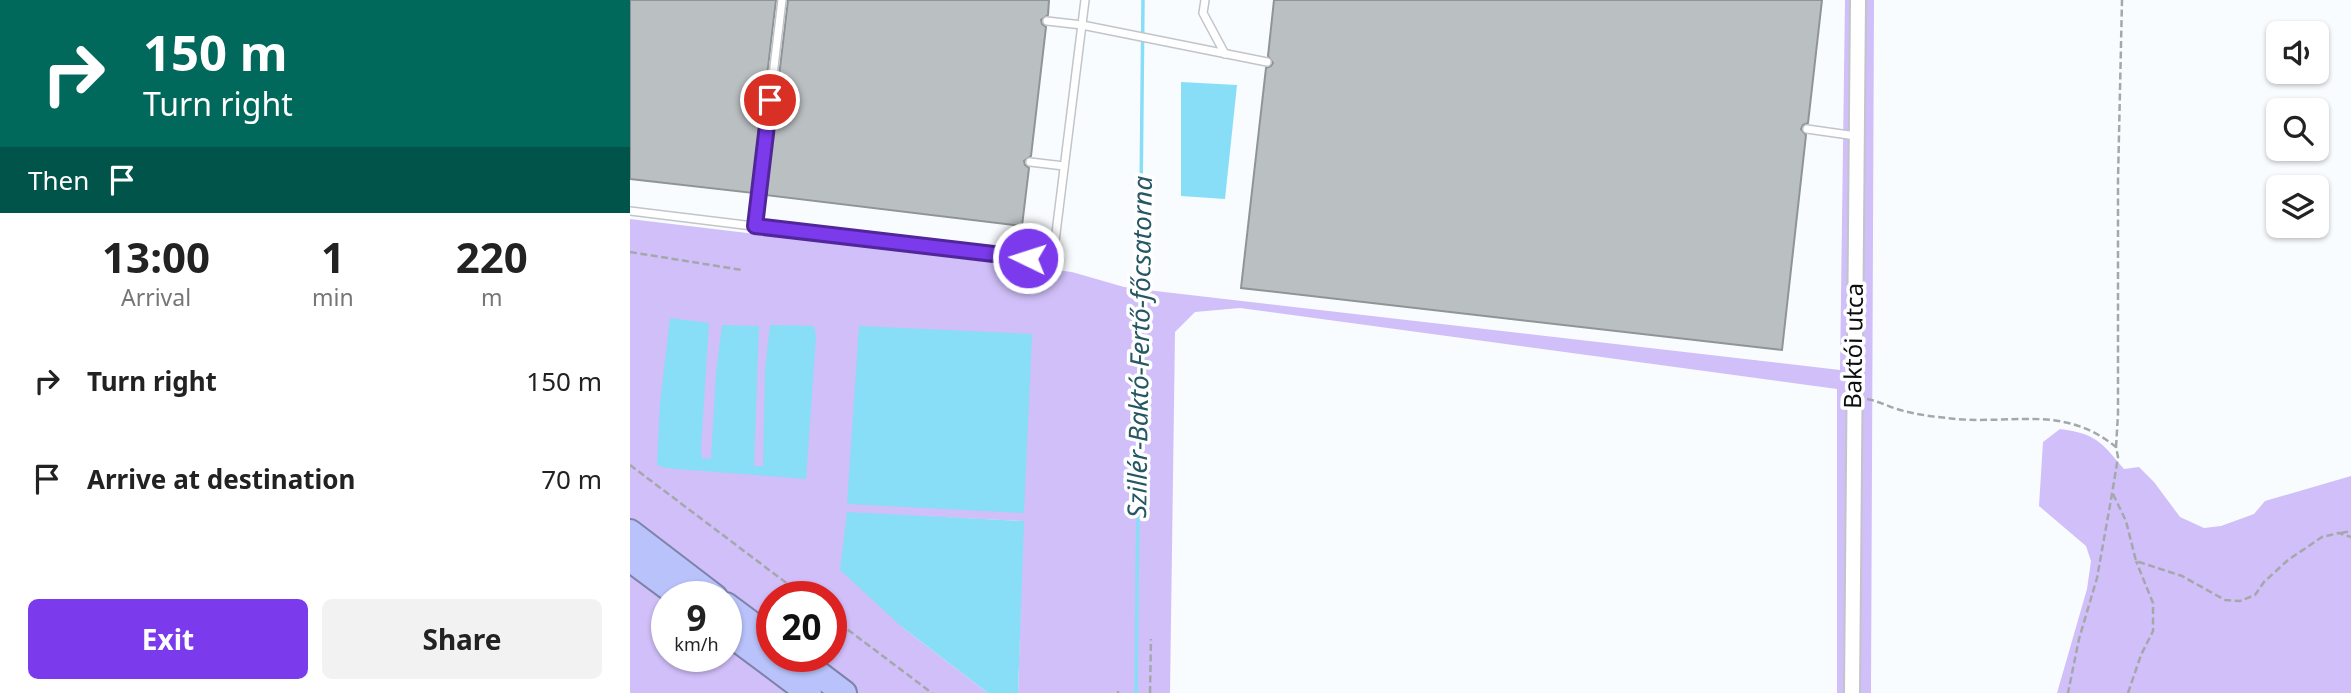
<!DOCTYPE html>
<html lang="en">
<head>
<meta charset="utf-8">
<style>
	:root { --surface:#fff; --page:#f2f2f2; --text:#222; --muted:#767676; --accent:#7c3aed }
	body { margin:0; font-family:"Noto Sans",sans-serif; background:var(--page); color:var(--text); height:100vh; display:flex; flex-direction:column; font-size:26px; white-space:nowrap }
	* { box-sizing:border-box; margin:0 }
	p { font-size:23px; color:var(--muted) }
	.icon { flex:none; width:38px; height:38px; fill:none; stroke:currentColor; stroke-width:2; stroke-linecap:round; stroke-linejoin:round }
	.map { position:relative; flex:1; overflow:hidden }
	.details { display:flex; flex-direction:column; background:var(--surface); width:630px }
	.details>* { flex:none }
	.hud { background:#00695c; color:#fff; overflow:hidden }
	.tools { position:absolute; left:1636px; top:21px; display:grid; gap:14px }
	.tools a { display:grid; place-items:center; width:63px; height:63px; border-radius:10px; background:var(--surface); box-shadow:0 2px 5px #0004; font-size:35px }
	.speed { position:absolute; left:21px; top:581px; display:flex; gap:14px; font-size:35px; font-weight:700; text-align:center }
	.speed>* { display:grid; place-content:center; width:91px; height:91px; border-radius:50%; background:var(--surface); box-shadow:0 2px 5px #0004; line-height:1 }
	.speed small { font-size:18px; font-weight:400 }
	.speed .limit { border:10px solid #d22; background:#fff; color:#111 }
	.pin { position:absolute; display:grid; place-items:center; width:60px; height:60px; color:#fff; margin:-30px; border:4px solid #fff; border-radius:50%; box-shadow:0 2px 7px #0007 }
	.me { position:absolute; width:77px; margin:-38px; rotate:274deg; stroke-linejoin:round; filter:drop-shadow(0 0 5px #0008) }
	.turn { display:flex; align-items:center; gap:24px; height:147px; padding:0 28px; font-size:32px }
	.turn .icon { width:91px; height:91px; stroke-width:2.5 }
	.turn b { display:block; font-size:49px; line-height:60px }
	.then { display:flex; align-items:center; height:66px; padding:0 28px; background:#0003; gap:14px; font-size:26px }
	.eta { display:flex; justify-content:space-evenly; align-items:center; height:119px; text-align:center }
	.eta b { font-size:42px; font-weight:700; line-height:49px }
	.primary-button { display:flex; gap:14px; margin-top:auto; padding:14px 28px }
	.primary-button a { flex:1; height:80px; border-radius:10px; background:var(--accent); color:#fff; font-size:28px; font-weight:700; line-height:80px; text-align:center }
	.primary-button a+a { background:var(--page); color:var(--text) }
	ul { padding:0; list-style:none }
	li { display:flex; align-items:center; gap:21px; height:98px; padding:0 28px }
	li div { flex:1 }
	li b { display:block; font-size:26px }
	li em { font-style:normal }
	main { display:flex; flex:1; min-height:0 }
	.map>svg:first-child { display:block }
	.green { fill:#d0bff9; fill-rule:evenodd }
	.water { fill:#87def6 }
	.lines { fill:none; stroke-linecap:round; stroke-linejoin:round }
	.stream { stroke:#87def6; stroke-width:3.5 }
	.building { fill:#babfc2; stroke:#8f9497; stroke-width:2 }
	.service-casing { stroke:#c1c5c9; stroke-width:10 }
	.minor-casing { stroke:#c1c5c9; stroke-width:18 }
	.motorway-casing { stroke:#7d83a8; stroke-width:28 }
	.path { stroke:#a5a8aa; stroke-width:2.5; stroke-dasharray:7 3.5; stroke-linecap:butt }
	.service { stroke:#fff; stroke-width:7 }
	.minor { stroke:#fff; stroke-width:14 }
	.motorway { stroke:#b9c2fa; stroke-width:24 }
	.route-casing { stroke:#51269a; stroke-width:18 }
	.route { stroke:#7c3aed; stroke-width:12 }
	.labels { text-anchor:middle; stroke-width:7; stroke-linejoin:round; paint-order:stroke }
	.street-label { font-size:24px; fill:#0d0e10; stroke:#fff }
	.water-label { font-size:26px; font-style:italic; fill:#255764; stroke:#fff }
</style>
</head>
<body>
<main>
<section class="details">
<div class="hud">
<div class="turn"><svg class="icon" aria-label="right" viewBox="0 0 24 24"><path d="M7 20v-9h11M14 6l5 5-5 5"/></svg><div><b>150 m</b>Turn right</div></div>
<div class="then">Then<svg class="icon" aria-label="arrive" viewBox="0 0 24 24"><path d="M6 21V4h12l-3 4 3 4H6"/></svg></div>
</div>
<div class="eta">
<div><b>13:00</b><p>Arrival</p></div>
<div><b>1</b><p>min</p></div>
<div><b>220</b><p>m</p></div>
</div>
<ul>
<li><svg class="icon" aria-label="right" viewBox="0 0 24 24"><path d="M7 20v-9h11M14 6l5 5-5 5"/></svg><div><b>Turn right</b></div><em>150 m</em></li>
<li><svg class="icon" aria-label="arrive" viewBox="0 0 24 24"><path d="M6 21V4h12l-3 4 3 4H6"/></svg><div><b>Arrive at destination</b></div><em>70 m</em></li>
</ul>
<div class="primary-button"><a>Exit</a><a>Share</a></div>
</section>
<div class="map">
<svg width="1721" height="693" viewBox="0 0 1721 693">
	<rect width="100%" height="100%" fill="#f9fcfe"/>
	<!-- green -->
	<g class="green">
		<path d="M1215,0H1244L1241,693H1207V389L610,308L565,312L545,332L540,693H388L393,521L218,513L215,538L272,627L358,693H0V219L442,272L494,287L517,290L1210,370ZM37,597H96V656H37ZM142,597H201V656H142Z"/>
		<path d="M1430,429C1467,434 1471,442 1494,469L1509,467L1524,482L1550,517L1574,528L1591,526L1624,514L1635,501L1721,476V693H1427L1457,589L1461,561L1456,546L1409,506L1413,442Z"/>
	</g>
	<!-- water -->
	<g class="water">
		<polygon points="551,82 607,85 595,199 551,196"/>
		<polygon points="40,318 79,323 71,448 72,458 81,459 86,373 92,325 129,326 124,466 133,466 135,369 140,325 184,326 186,337 176,479 36,468 27,465 30,403"/>
		<polygon points="229,326 402,334 394,513 217,504"/>
		<polygon points="217,512 394,521 388,693 358,693 272,627 210,570"/>
	</g>
	<g class="lines">
		<!-- stream -->
		<polyline class="stream" points="506,693 513,0"/>
	</g>
	<!-- building -->
	<g class="building">
		<polygon points="0,0 146,0 123,193 0,179"/>
		<polygon points="158,0 419,0 418,15 411,20 412,24 416,27 401,156 394,161 395,165 399,168 392,226 135,195"/>
		<polygon points="644,0 1192,0 1178,123 1173,125 1171,129 1176,135 1152,350 611,288 636,68 641,66 643,63 638,56"/>
	</g>
	<g class="lines">
		<!-- service casing -->
		<g class="service-casing">
			<g id="service">
				<polyline points="575,0 573,13 595,54"/>
				<polyline points="417,21 452,25 637,62"/>
				<polyline points="1177,129 1226,136"/>
				<polyline points="400,162 434,166"/>
				<polyline points="0,211 384,258 413,254 425,241 455,0"/>
				<polyline points="125,226 152,0"/>
			</g>
		</g>
		<!-- minor casing -->
		<g class="minor-casing">
			<polyline id="minor" points="1222,693 1228,0"/>
		</g>
		<!-- motorway casing -->
		<g class="motorway-casing">
			<g id="motorway">
				<polyline points="0,532 85,597"/>
				<polyline points="0,559 51,597"/>
				<polyline points="96,605 142,639"/>
				<polyline points="96,631 179,693"/>
				<polyline points="165,656 214,693"/>
			</g>
		</g>
		<!-- path -->
		<g class="path">
			<polyline points="0,252 112,270"/>
			<path d="M1237,399C1248,401 1257,406 1267,409C1286,415 1307,417 1326,419C1387,424 1434,405 1486,447L1488,457L1482,494L1467,578L1449,639L1438,693"/>
			<polyline points="1486,447 1488,414 1488,180 1492,0"/>
			<polyline points="0,465 175,597"/>
			<polyline points="1483,494 1496,521 1506,561 1552,576 1595,600 1610,601 1625,595 1634,582 1658,560 1692,537 1709,533 1721,537"/>
			<polyline points="1711,533 1721,531"/>
			<polyline points="201,617 302,693"/>
			<polyline points="488,693 488,691"/>
			<polyline points="520,693 521,639"/>
			<polyline points="1498,693 1511,655 1523,631 1523,603 1506,561"/>
		</g>
		<!-- service -->
		<use href="#service" class="service"/>
		<!-- minor -->
		<use href="#minor" class="minor"/>
		<!-- motorway -->
		<use href="#motorway" class="motorway"/>
	</g>
	<g class="lines">
		<!-- route casing -->
		<g class="route-casing">
			<polyline id="route" points="140,100 125,226 398,258"/>
		</g>
		<!-- route -->
		<use href="#route" class="route"/>
	</g>
	<g class="labels">
		<!-- street labels -->
		<g class="street-label">
			<text transform="translate(1224 346) rotate(-89)" y="8">Baktói utca</text>
		</g>
		<!-- water labels -->
		<g class="water-label">
			<text transform="translate(510 347) rotate(-89)" y="9">Szillér-Baktó-Fertő-főcsatorna</text>
		</g>
	</g>
</svg>
<div class="tools">
<a><svg class="icon" aria-label="sound" viewBox="0 0 24 24"><path d="M4 9h4l5-4v14l-5-4H4zM17 9q2 3 0 6"/></svg></a>
<a><svg class="icon" aria-label="search" viewBox="0 0 24 24"><circle cx="10" cy="10" r="6"/><path d="M15 15l6 6"/></svg></a>
<a><svg class="icon" aria-label="layers" viewBox="0 0 24 24"><path d="M12 4l9 5-9 5-9-5zM3 14l9 5 9-5"/></svg></a>
</div>
<div class="speed"><div>9<small>km/h</small></div><div class="limit">20</div></div>
<div class="pin" style="left:140px;top:100px;background:#d93025"><svg class="icon" aria-label="arrive" viewBox="0 0 24 24"><path d="M6 21V4h12l-3 4 3 4H6"/></svg></div>
<svg class="me" style="left:398px;top:258px" viewBox="-20 -20 40 40"><circle r="17" fill="#7c3aed" stroke="#fff" stroke-width="3"/><path d="M0-11L8 9 0 5-8 9z" fill="#fff"/></svg>
</div>
</main>
</body>
</html>
